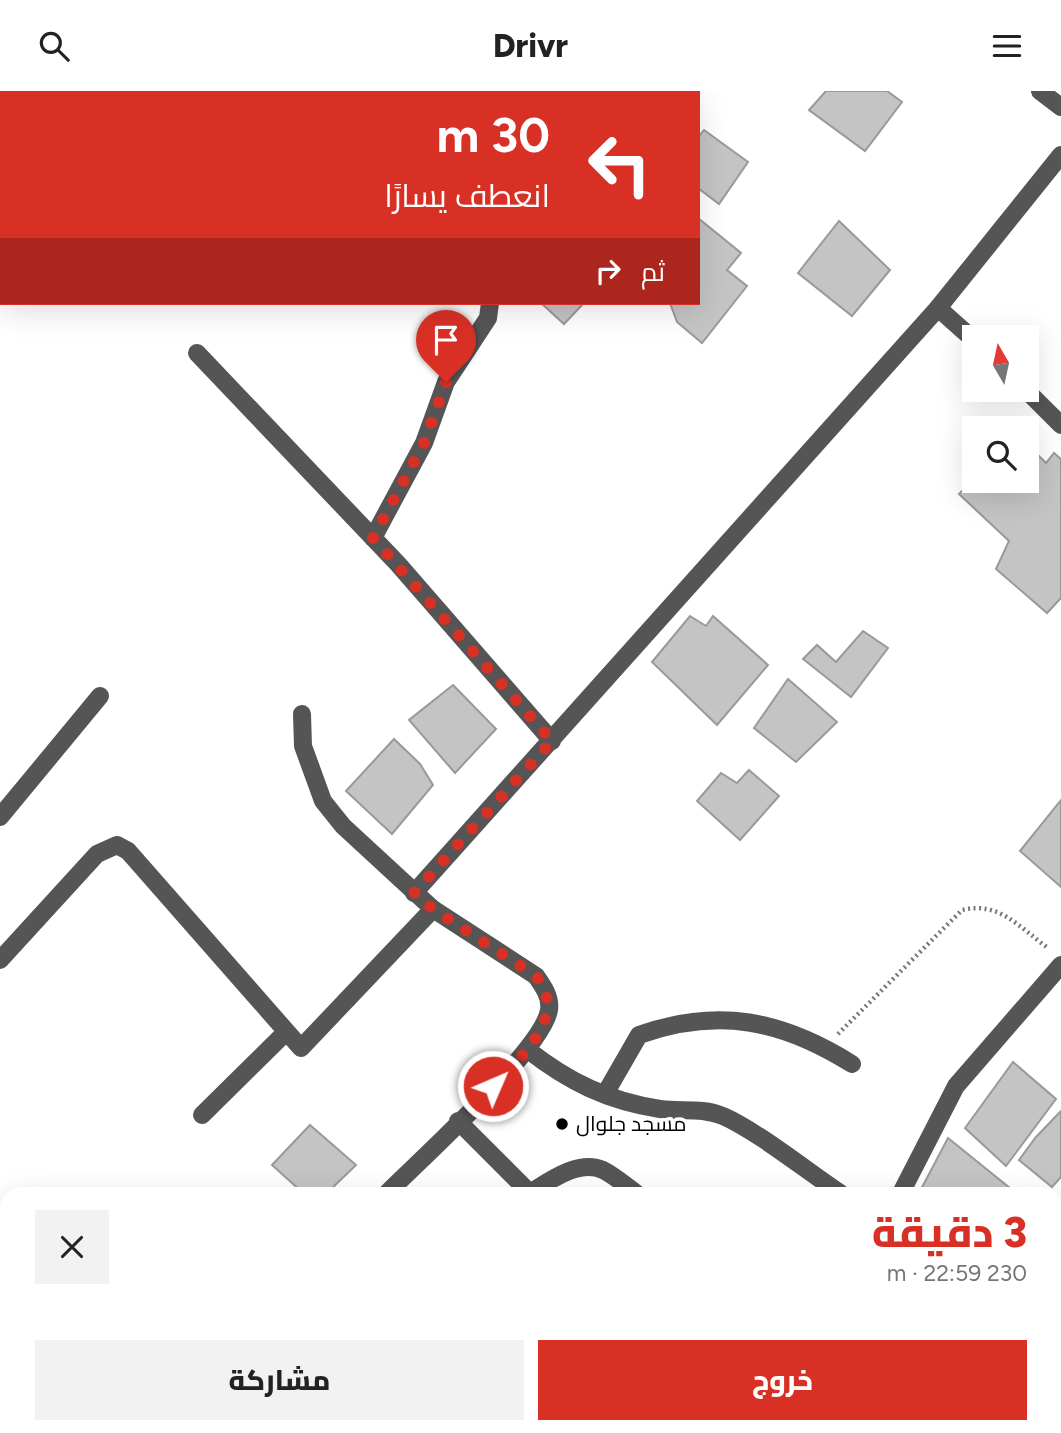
<!DOCTYPE html>
<html lang="ar">
<head>
<meta charset="utf-8">
<style>
	:root { --surface:#fff; --page:#f2f2f2; --text:#222; --muted:#767676; --accent:#d93025 }
	body { margin:0; font-family:Figtree,Cairo,sans-serif; background:var(--page); color:var(--text); direction:rtl; height:100vh; display:flex; flex-direction:column; font-size:26px; white-space:nowrap }
	* { box-sizing:border-box; margin:0 }
	p { font-size:23px; color:var(--muted) }
	.icon { flex:none; width:38px; height:38px; fill:none; stroke:currentColor; stroke-width:2; stroke-linecap:round; stroke-linejoin:round }
	.map { position:relative; flex:1; overflow:hidden; direction:ltr }
	.details { position:absolute; left:0px; top:1096px; width:1062px; height:247px; display:flex; flex-direction:column; background:var(--surface); border-radius:21px 21px 0 0; box-shadow:0 7px 28px #0002; direction:rtl }
	.details>* { flex:none }
	.guide { position:absolute; left:0px; top:0px; width:700px; height:214px; box-shadow:0 7px 28px #0002; direction:rtl; background:#d93025; color:#fff; overflow:hidden }
	.needle { width:46px; rotate:351deg }
	.fabs { position:absolute; left:962px; top:234px; display:grid; gap:14px }
	.fabs a { display:grid; place-items:center; width:77px; height:77px; border-radius:0px; background:var(--surface); box-shadow:0 7px 28px #0002; font-size:35px }
	.pin { position:absolute; display:grid; place-items:center; width:60px; height:60px; color:#fff; margin:-72px -30px; border-radius:50% 50% 50% 0; rotate:-45deg; box-shadow:0 0 7px #0007 }
	.pin .icon { rotate:45deg }
	.me { position:absolute; width:77px; margin:-38px; rotate:45deg; stroke-linejoin:round; filter:drop-shadow(0 0 5px #0008) }
	.turn { display:flex; align-items:center; gap:24px; height:147px; padding:0 35px; font-size:32px }
	.turn .icon { width:91px; height:91px; stroke-width:2.5 }
	.turn b { display:block; font-size:49px; line-height:60px }
	.then { display:flex; align-items:center; height:66px; padding:0 35px; background:#0003; gap:14px; font-size:26px }
	.round { display:grid; place-items:center; flex:none; width:74px; height:74px; border-radius:0px; background:var(--page) }
	.headline { display:flex; align-items:center; justify-content:space-between; height:119px; padding:0 35px }
	h1 { font-size:42px; font-weight:800; line-height:52px; color:var(--accent) }
	.action { display:flex; gap:14px; margin-top:auto; padding:14px 35px }
	.action a { flex:1; height:80px; border-radius:0px; background:var(--accent); color:#fff; font-size:28px; font-weight:800; line-height:80px; text-align:center }
	.action a+a { background:var(--page); color:var(--text) }
	header { display:flex; justify-content:space-between; align-items:center; height:91px; padding:0 35px; background:var(--surface); font-size:32px; font-weight:800 }
	.map>svg:first-child { display:block }
	.building { fill:#c4c4c4; stroke:#999; stroke-width:2 }
	.lines { fill:none; stroke-linecap:round; stroke-linejoin:round }
	.path { stroke:#777; stroke-width:4.5; stroke-dasharray:2 3.5; stroke-linecap:butt }
	.minor { stroke:#555; stroke-width:18 }
	.route { stroke:#d93025; stroke-width:12; stroke-dasharray:0 21.6 }
	.poi-dot { fill:#000; stroke:#fff; stroke-width:2.5 }
	.labels { text-anchor:middle; stroke-width:7; stroke-linejoin:round; paint-order:stroke }
	.poi-label { font-size:21px; fill:#000; stroke:#fff; text-anchor:start }
</style>
</head>
<body>
<header><svg class="icon" aria-label="menu" viewBox="0 0 24 24"><path d="M4 6h16M4 12h16M4 18h16"/></svg>Drivr<svg class="icon" aria-label="search" viewBox="0 0 24 24"><circle cx="10" cy="10" r="6"/><path d="M15 15l6 6"/></svg></header>
<div class="map">
<svg width="1061" height="1342" viewBox="0 0 1061 1342">
	<rect width="100%" height="100%" fill="#fff"/>
	<!-- building -->
	<g class="building">
		<polygon points="826,0 887,0 902,11 865,60 809,19"/>
		<polygon points="704,39 748,71 719,113 698,97 698,46"/>
		<polygon points="698,127 741,162 727,179 747,195 702,252 677,231 670,212 698,212"/>
		<polygon points="839,130 890,179 852,225 798,182"/>
		<polygon points="541,212 584,212 564,233"/>
		<polygon points="1027,353 1046,372 1054,362 1061,368 1061,507 1047,522 996,478 1009,450 959,403 975,387 975,390 1027,390"/>
		<polygon points="690,525 706,535 713,525 768,574 717,634 652,571"/>
		<polygon points="863,540 888,557 851,606 803,568 817,554 836,571"/>
		<polygon points="788,588 837,631 796,671 754,637"/>
		<polygon points="453,594 496,638 455,682 409,629"/>
		<polygon points="394,648 420,673 433,694 392,743 346,700"/>
		<polygon points="749,679 779,705 740,749 697,710 721,682 737,692"/>
		<polygon points="1061,709 1061,796 1020,760"/>
		<polygon points="1013,971 1056,1008 1006,1075 965,1037"/>
		<polygon points="1061,1020 1061,1086 1052,1096 1019,1069 1036,1046"/>
		<polygon points="310,1034 356,1074 327,1102 303,1102 272,1074"/>
		<polygon points="948,1047 1016,1102 919,1102"/>
		<polygon points="1061,1140 1061,1194 1055,1190 1055,1148"/>
		<polygon points="1055,1259 1061,1264 1061,1330 1055,1335"/>
	</g>
	<g class="lines">
		<!-- path -->
		<path class="path" d="M838,943L962,819C999,810 1019,836 1048,857"/>
		<!-- minor -->
		<g class="minor">
			<polyline points="1040,0 1061,16"/>
			<polyline points="938,217 975,250"/>
			<polyline points="197,262 398,473 552,650"/>
			<polyline points="1026,299 1061,334"/>
			<polyline points="373,447 424,352 446,291 488,227 490,212"/>
			<path d="M302,623L303,655L323,710L343,735L433,818L536,885C543,895 551,906 549,919C543,958 420,1069 387,1102"/>
			<polyline points="0,726 100,605"/>
			<polyline points="414,802 938,217 1061,64"/>
			<polyline points="0,869 97,763 117,754 128,760 301,957 433,818"/>
			<path d="M528,959C569,991 608,1010 660,1018C682,1021 701,1016 723,1025C757,1040 807,1080 840,1102"/>
			<path d="M605,1003L639,944C718,916 782,929 852,973"/>
			<polyline points="202,1024 285,942"/>
			<polyline points="458,1030 530,1102"/>
			<path d="M530,1102C549,1090 579,1068 603,1079C615,1085 626,1095 636,1102"/>
			<polyline points="901,1102 956,995 1061,874"/>
			<polyline points="1055,1229 1061,1232"/>
			<polyline points="151,1342 157,1335"/>
			<polyline points="919,1342 925,1335"/>
		</g>
	</g>
	<g class="lines">
		<!-- route -->
		<path class="route" d="M446,291L424,352L373,447L552,650L414,802L433,818L536,885C569,925 521,966 493,995"/>
	</g>
	<!-- markers -->
	<circle class="poi-dot" cx="562" cy="1033" r="7"/>
	<g class="labels">
		<!-- poi labels -->
		<g class="poi-label">
			<text x="576" y="1040">مسجد جلوال</text>
		</g>
	</g>
</svg>
<div class="fabs">
<a><svg class="needle" viewBox="-14 -14 28 28"><path d="M0-13l5 13h-10z" fill="#e53935"/><path d="M0 13l5-13h-10z" fill="#767676"/></svg></a>
<a><svg class="icon" aria-label="search" viewBox="0 0 24 24"><circle cx="10" cy="10" r="6"/><path d="M15 15l6 6"/></svg></a>
</div>
<div class="pin" style="left:446px;top:291px;background:#d93025"><svg class="icon" aria-label="arrive" viewBox="0 0 24 24"><path d="M6 21V4h12l-3 4 3 4H6"/></svg></div>
<svg class="me" style="left:493px;top:995px" viewBox="-20 -20 40 40"><circle r="17" fill="#d93025" stroke="#fff" stroke-width="3"/><path d="M0-11L8 9 0 5-8 9z" fill="#fff"/></svg>
<div class="guide">
<div class="turn"><svg class="icon" aria-label="left" viewBox="0 0 24 24"><path d="M17 20v-9H6M10 6l-5 5 5 5"/></svg><div><b>30 m</b>انعطف يسارًا</div></div>
<div class="then">ثم<svg class="icon" aria-label="right" viewBox="0 0 24 24"><path d="M7 20v-9h11M14 6l5 5-5 5"/></svg></div>
</div>
<section class="details">
<div class="headline"><div><h1>3 دقيقة</h1><p>230 m · 22:59</p></div><a class="round"><svg class="icon" aria-label="close" viewBox="0 0 24 24"><path d="M6 6l12 12M18 6L6 18"/></svg></a></div>
<div class="action"><a>خروج</a><a>مشاركة</a></div>
</section>
</div>
</body>
</html>
